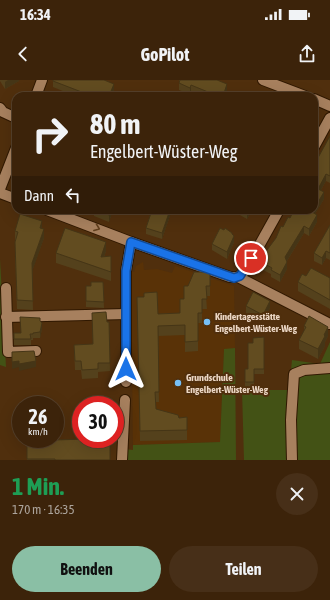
<!DOCTYPE html>
<html lang="de">
<head>
<meta charset="utf-8">
<style>
	:root { --surface:#3c230a; --page:#472f18; --text:#f1f3f6; --muted:#aca49c; --line:#55402b; --accent:#8abfa5 }
	body { margin:0; font-family:"Asap Condensed",sans-serif; background:var(--page); color:var(--text); height:100vh; display:flex; flex-direction:column; font-size:15px; white-space:nowrap }
	* { box-sizing:border-box; margin:0 }
	p { font-size:13px; color:var(--muted) }
	.icon { flex:none; width:22px; height:22px; fill:none; stroke:currentColor; stroke-width:2; stroke-linecap:round; stroke-linejoin:round }
	.map { position:relative; height:380px; overflow:hidden }
	.drawer { display:flex; flex-direction:column; background:var(--surface); flex:1 }
	.drawer>* { flex:none }
	.top-card { position:absolute; left:12px; top:12px; width:306px; height:122px; border-radius:12px; box-shadow:0 4px 16px #0002,0 0 0 1px var(--line); background:#3c230a; color:var(--text); overflow:hidden }
	.speed { position:absolute; left:12px; top:316px; display:flex; gap:8px; font-size:20px; font-weight:700; text-align:center }
	.speed>* { display:grid; place-content:center; width:52px; height:52px; border-radius:50%; background:var(--surface); box-shadow:0 4px 16px #0002,0 0 0 1px var(--line); line-height:1 }
	.speed small { font-size:10px; font-weight:400 }
	.speed .limit { border:6px solid #d22; background:#fff; color:#111 }
	.pin { position:absolute; display:grid; place-items:center; width:34px; height:34px; color:#fff; margin:-17px; border:2px solid #fff; border-radius:50%; box-shadow:0 1px 4px #0007 }
	.me { position:absolute; width:44px; margin:-22px; rotate:0deg; stroke-linejoin:round; filter:drop-shadow(0 0 3px #0008) }
	.turn { display:flex; align-items:center; gap:14px; height:84px; padding:0 12px; font-size:18px }
	.turn .icon { width:52px; height:52px; stroke-width:2.5 }
	.turn b { display:block; font-size:28px; line-height:34px }
	.then { display:flex; align-items:center; height:38px; padding:0 12px; background:#0003; gap:8px; font-size:15px }
	.round { display:grid; place-items:center; flex:none; width:42px; height:42px; border-radius:21px; background:var(--page) }
	.headline { display:flex; align-items:center; justify-content:space-between; height:68px; padding:0 12px }
	h1 { font-size:24px; font-weight:700; line-height:30px; color:#1e9e55 }
	.primary-button { display:flex; gap:8px; margin-top:auto; padding:8px 12px }
	.primary-button a { flex:1; height:46px; border-radius:24px; background:var(--accent); color:#111; font-size:16px; font-weight:700; line-height:46px; text-align:center }
	.primary-button a+a { background:var(--page); color:var(--text) }
	.status { display:flex; justify-content:space-between; align-items:center; height:28px; padding:0 20px; background:var(--surface); direction:ltr }
	.status svg { height:11px; fill:currentColor }
	header { display:flex; justify-content:space-between; align-items:center; height:52px; padding:0 12px; background:var(--surface); font-size:18px; font-weight:700 }
	.map>svg:first-child { display:block }
	.built { fill:#593207 }
	.green { fill:#435215 }
	.lines { fill:none; stroke-linecap:round; stroke-linejoin:round }
	.minor-casing { stroke:#301801; stroke-width:12 }
	.minor { stroke:#a7805e; stroke-width:10 }
	.wall { fill:#54411c }
	.shaded-wall { fill:#453516 }
	.building { fill:#624c20; stroke:#453516 }
	.oneway { stroke:#613f1d }
	.route-casing { stroke:#114b97; stroke-width:10 }
	.route { stroke:#1a73e8; stroke-width:7 }
	.poi-dot { fill:#76c0f7; stroke:#502f0d; stroke-width:1.5 }
	.labels { text-anchor:middle; stroke-width:4; stroke-linejoin:round; paint-order:stroke }
	.poi-label { font-size:10px; font-weight:bold; fill:#ecd7c5; stroke:#502f0d; text-anchor:start }
</style>
</head>
<body>
<div class="status"><b>16:34</b><svg viewBox="0 0 49 12"><path d="M0 12V9h3v3zM5 12V6h3v6zM10 12V3h3v9zM15 12V0h3v12zM26 1h20v11H26zM47 4h2v5h-2z"/></svg></div>
<header><svg class="icon" aria-label="back" viewBox="0 0 24 24"><path d="M15 5l-7 7 7 7"/></svg>GoPilot<svg class="icon" aria-label="share" viewBox="0 0 24 24"><path d="M12 15V3M7 8l5-5 5 5M5 13v7h14v-7"/></svg></header>
<div class="map">
<svg width="330" height="380" viewBox="0 0 330 380">
	<rect width="100%" height="100%" fill="#502f0d"/>
	<!-- built -->
	<polygon class="built" points="143,182 144,190 157,189 172,193 175,186 234,206 235,268 224,270 220,362 133,365 131,192 134,192 136,186"/>
	<!-- green -->
	<g class="green">
		<polygon points="0,179 6,287 0,285"/>
		<polygon points="330,262 330,380 244,380 242,310 289,310 292,280 320,284"/>
		<polygon points="235,268 236,380 125,380 125,369 133,370 133,365 220,362 224,269"/>
	</g>
	<g class="lines">
		<!-- minor casing -->
		<g class="minor-casing">
			<g id="minor">
				<polyline points="263,0 305,16"/>
				<polyline points="36,16 42,0"/>
				<polyline points="314,19 330,26"/>
				<polyline points="0,28 3,32 16,38"/>
				<polyline points="314,67 330,38"/>
				<polyline points="0,109 16,68"/>
				<polyline points="0,113 16,119"/>
				<polyline points="47,130 131,162 230,197 238,197 330,244"/>
				<polyline points="238,197 245,191 279,130"/>
				<polyline points="6,208 8,272 36,271"/>
				<polyline points="6,237 126,234"/>
				<polyline points="126,302 126,191 131,162"/>
				<polyline points="122,380 125,320"/>
				<polyline points="292,380 291,340 294,294 304,290 330,288"/>
			</g>
		</g>
		<!-- minor -->
		<use href="#minor" class="minor"/>
	</g>
	<!-- wall -->
	<g class="wall">
		<polygon points="0,0 19,0 19,1 5,9 0,1"/>
		<polygon points="179,0 217,0 227,11 225,16 202,16 191,12 190,14 179,10 179,3 180,1 179,1"/>
		<polygon points="53,1 114,10 111,16 75,16 53,7"/>
		<polygon points="330,56 330,103 326,101 321,110 324,119 315,134 317,142 309,156 304,153 287,181 287,189 280,202 271,197 271,194 263,190 263,183 266,178 266,174 290,138 314,130 314,85"/>
		<polygon points="16,97 16,108 15,107 15,101"/>
		<polygon points="94,130 113,130 109,142 94,136"/>
		<polygon points="152,130 172,130 162,159 146,154 146,148"/>
		<polygon points="238,130 257,130 257,132 251,132 247,139 238,134"/>
		<polygon points="330,145 330,180 326,178 322,185 314,181 314,173"/>
		<polygon points="42,149 44,158 32,191 33,230 17,229 15,171 16,160 15,160 15,151"/>
		<polygon points="232,155 234,162 227,179 212,170 212,164"/>
		<polygon points="106,171 104,177 111,176 111,201 56,183 56,173"/>
		<polygon points="210,192 210,216 206,216 207,229 202,229 202,243 198,243 198,271 185,272 185,255 158,256 159,322 156,322 156,329 179,338 187,337 187,360 140,361 137,217 158,234 180,233 180,219 184,219 184,206 188,206"/>
		<polygon points="306,196 330,198 330,229 298,211 298,202"/>
		<polygon points="103,202 104,228 86,227 86,206 91,206"/>
		<polygon points="246,226 270,228 263,242 246,233"/>
		<polygon points="40,241 42,249 40,258 33,258 33,260 31,260 31,265 14,265 14,253 21,253"/>
		<polygon points="107,242 109,242 110,291 98,292 98,298 82,299 81,290 75,290 74,265 92,264"/>
		<polygon points="304,246 328,256 325,262 325,266 318,279 299,269 299,260 304,251"/>
		<polygon points="264,257 264,294 254,294 254,307 245,307 245,289 248,289 253,263"/>
		<polygon points="54,360 87,364 110,380 27,380 27,365"/>
	</g>
	<!-- shaded-wall -->
	<g class="shaded-wall">
		<polygon points="8,0 19,0 19,1 5,9 5,2"/>
		<polygon points="114,4 114,10 111,16 109,16"/>
		<polygon points="227,4 227,11 225,16 223,16"/>
		<polygon points="191,5 191,12 190,14 190,8"/>
		<polygon points="326,94 326,101 318,115 318,109"/>
		<polygon points="324,112 324,119 312,139 312,132"/>
		<polygon points="111,130 113,130 109,142 109,135"/>
		<polygon points="170,130 172,130 162,159 162,153"/>
		<polygon points="249,130 251,130 251,132 247,139 247,133"/>
		<polygon points="317,135 317,142 309,156 309,149"/>
		<polygon points="42,141 42,150 40,148"/>
		<polygon points="304,146 304,153 285,184 285,177"/>
		<polygon points="44,149 44,158 32,192 32,183"/>
		<polygon points="234,156 234,162 227,179 227,172"/>
		<polygon points="106,162 106,171 101,186 101,177"/>
		<polygon points="326,171 326,178 322,185 322,178"/>
		<polygon points="287,182 287,189 280,202 280,195"/>
		<polygon points="270,221 270,228 263,242 263,235"/>
		<polygon points="42,243 42,249 40,258 40,252"/>
		<polygon points="328,247 328,256 325,262 325,266 318,279 318,269 324,255"/>
		<polygon points="19,281 19,287 12,289 12,282"/>
		<polygon points="36,281 36,287 19,291 19,284"/>
	</g>
	<!-- building -->
	<g class="building">
		<polygon points="53,0 104,0 114,4 109,16 92,16 53,1"/>
		<polygon points="180,0 217,0 227,4 223,16 207,16 208,12 191,5 190,8 179,3"/>
		<polygon points="251,14 256,16 250,16"/>
		<polygon points="330,56 330,96 326,94 318,109 324,112 314,129 314,93 316,88 314,87 314,85"/>
		<polygon points="94,130 111,130 109,135"/>
		<polygon points="152,130 170,130 162,153 146,148"/>
		<polygon points="243,130 249,130 247,133"/>
		<polygon points="294,130 314,130 312,132 317,135 309,149 304,146 285,177 287,182 280,195 271,190 272,188 263,183 267,175 266,174 267,170 276,158 281,146 283,147 288,137 290,138"/>
		<polygon points="20,134 42,141 40,148 44,149 32,183 33,221 17,220 15,162 18,152 15,151"/>
		<polygon points="330,145 330,173 326,171 322,178 314,173"/>
		<polygon points="65,148 106,162 101,177 111,176 111,192 56,173"/>
		<polygon points="220,148 224,150 225,148 232,153 232,154 234,156 227,172 212,164"/>
		<polygon points="311,188 330,198 330,220 298,202 302,194 306,196"/>
		<polygon points="194,192 210,192 210,206 206,206 207,219 202,219 202,233 198,233 198,261 185,262 185,245 158,246 159,312 155,312 156,329 178,335 179,338 187,337 187,350 140,351 137,217 144,217 144,213 157,212 158,234 180,233 180,219 184,219 184,206 188,206"/>
		<polygon points="91,202 103,202 104,222 86,221 86,206 91,206"/>
		<polygon points="253,212 270,221 263,235 246,226"/>
		<polygon points="106,232 107,242 109,242 110,283 98,283 98,289 82,290 81,281 75,281 74,265 93,264 92,233"/>
		<polygon points="309,236 328,247 324,255 325,256 318,269 299,260 306,247 304,246"/>
		<polygon points="20,237 40,238 40,241 42,243 40,252 33,253 33,254 30,254 31,259 14,259 14,253 21,253"/>
		<polygon points="264,257 264,289 254,289 254,302 245,302 245,289 248,289 248,263 253,263 253,258"/>
		<polygon points="34,271 36,281 19,284 19,281 12,282 12,272"/>
		<polygon points="29,359 54,359 54,360 87,359 87,364 110,364 110,380 55,380 55,379 27,379 27,365 29,365"/>
	</g>
	<!-- one-way arrows -->
	<defs><path id="oneway-chevron" d="M-2-3.5L2.5 0L-2 3.5" fill="none" stroke-width="1.6" stroke-linecap="round" stroke-linejoin="round"/></defs>
	<use class="oneway" href="#oneway-chevron" transform="translate(97 148) rotate(21)"/>
	<g class="lines">
		<!-- route casing -->
		<g class="route-casing">
			<polyline id="route" points="126,289 126,191 131,162 234,198 240,196 251,178"/>
		</g>
		<!-- route -->
		<use href="#route" class="route"/>
	</g>
	<!-- markers -->
	<g class="poi-dot">
		<circle cx="207" cy="242" r="4"/>
		<circle cx="178" cy="303" r="4"/>
	</g>
	<g class="labels">
		<!-- poi labels -->
		<g class="poi-label">
			<text x="215" y="240">Kindertagesstätte<tspan x="215" dy="12">Engelbert-Wüster-Weg</tspan></text>
			<text x="186" y="301">Grundschule<tspan x="186" dy="12">Engelbert-Wüster-Weg</tspan></text>
		</g>
	</g>
</svg>
<div class="speed"><div>26<small>km/h</small></div><div class="limit">30</div></div>
<div class="pin" style="left:251px;top:178px;background:#d93025"><svg class="icon" aria-label="arrive" viewBox="0 0 24 24"><path d="M6 21V4h12l-3 4 3 4H6"/></svg></div>
<svg class="me" style="left:126px;top:289px" viewBox="-20 -20 40 40"><path d="M0-17L14 15 0 8-14 15z" fill="#1a73e8" stroke="#fff" stroke-width="4"/></svg>
<div class="top-card">
<div class="turn"><svg class="icon" aria-label="right" viewBox="0 0 24 24"><path d="M7 20v-9h11M14 6l5 5-5 5"/></svg><div><b>80 m</b>Engelbert-Wüster-Weg</div></div>
<div class="then">Dann<svg class="icon" aria-label="left" viewBox="0 0 24 24"><path d="M17 20v-9H6M10 6l-5 5 5 5"/></svg></div>
</div>
</div>
<section class="drawer">
<div class="headline"><div><h1>1 Min.</h1><p>170 m · 16:35</p></div><a class="round"><svg class="icon" aria-label="close" viewBox="0 0 24 24"><path d="M6 6l12 12M18 6L6 18"/></svg></a></div>
<div class="primary-button"><a>Beenden</a><a>Teilen</a></div>
</section>
</body>
</html>
